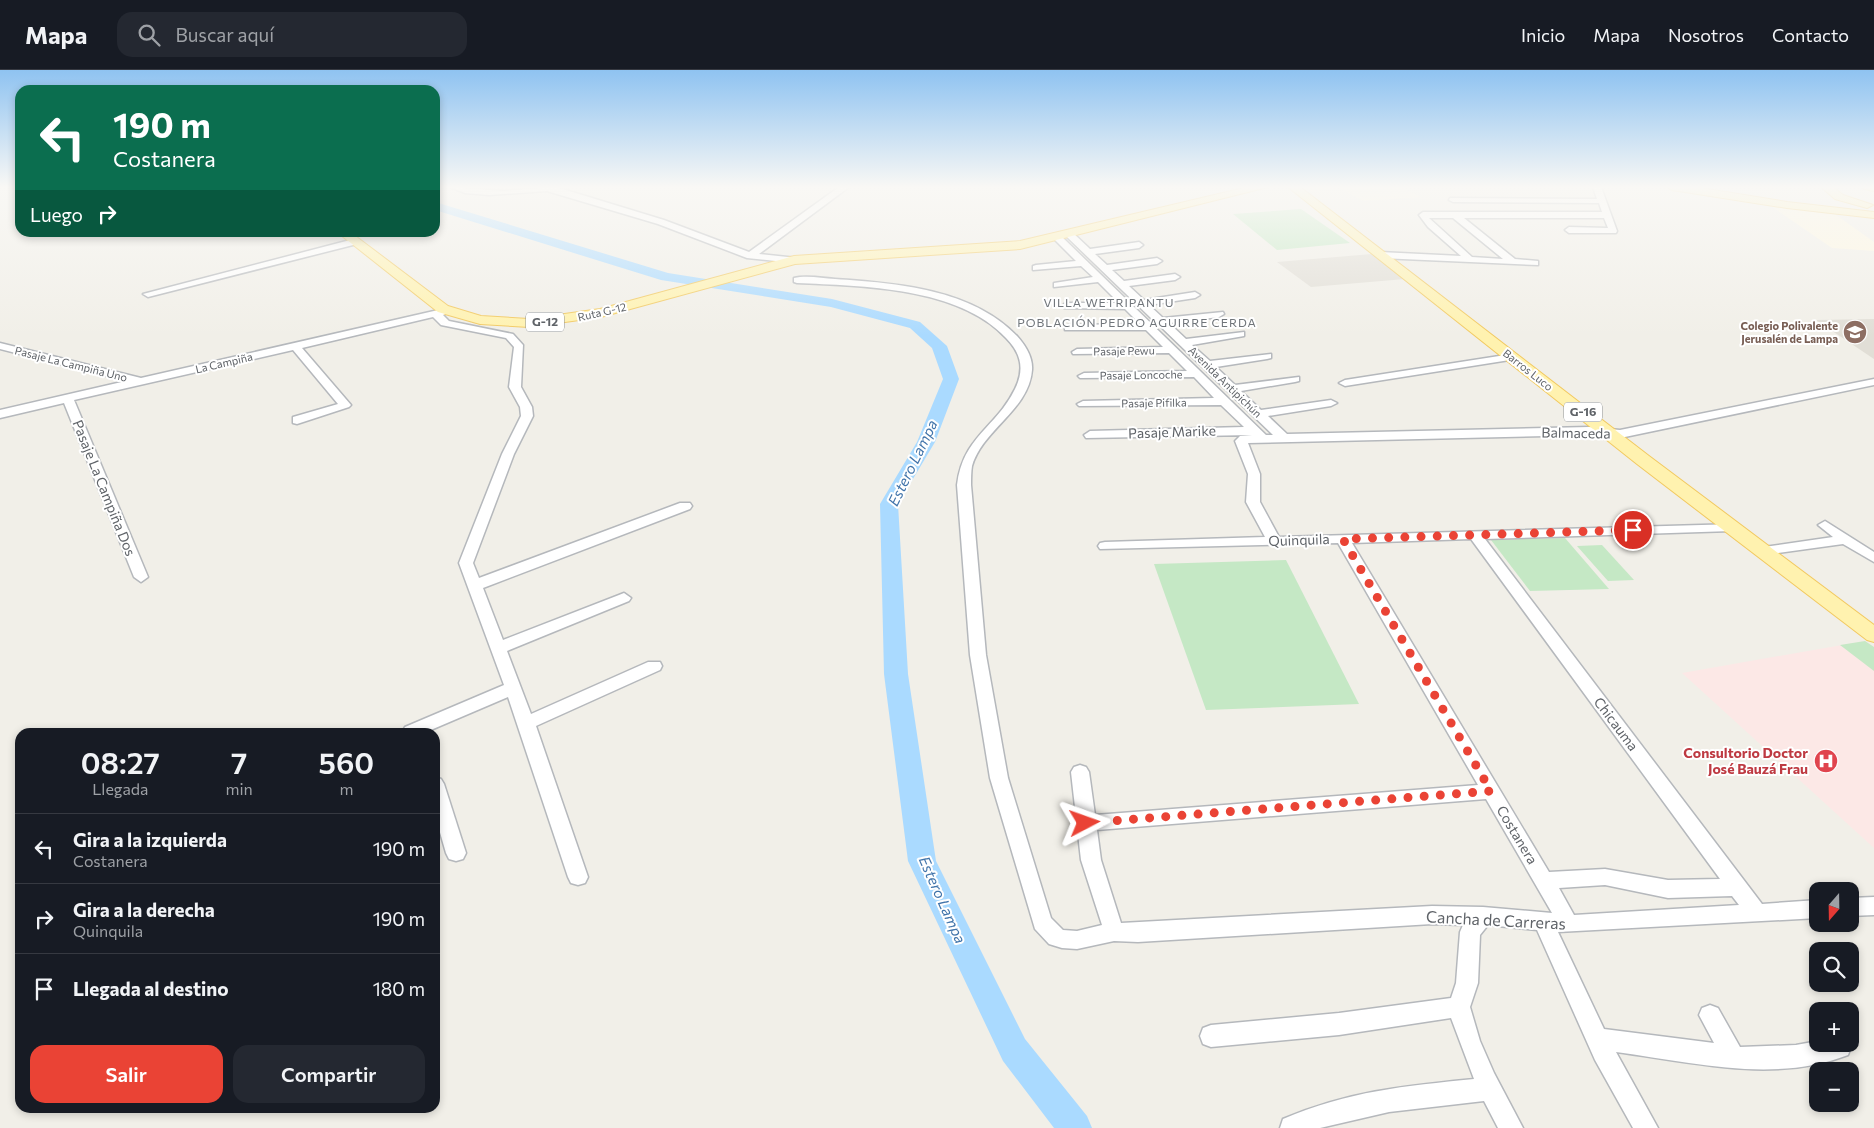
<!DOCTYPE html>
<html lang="es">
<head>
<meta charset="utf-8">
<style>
	:root { --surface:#171b24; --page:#242831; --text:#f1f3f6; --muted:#9ea1a6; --line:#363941; --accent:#ea4335 }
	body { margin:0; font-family:Commissioner,sans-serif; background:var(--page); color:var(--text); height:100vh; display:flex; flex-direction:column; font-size:19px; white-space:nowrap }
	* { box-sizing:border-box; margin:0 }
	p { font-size:16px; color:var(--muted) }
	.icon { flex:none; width:28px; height:28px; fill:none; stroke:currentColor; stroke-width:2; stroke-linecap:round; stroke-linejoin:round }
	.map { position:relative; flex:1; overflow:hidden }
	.side { position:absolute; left:15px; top:658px; width:425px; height:385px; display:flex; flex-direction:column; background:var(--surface); border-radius:15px; box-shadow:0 2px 8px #0003 }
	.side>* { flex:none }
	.hud { position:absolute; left:15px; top:15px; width:425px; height:152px; border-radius:15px; box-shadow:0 2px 8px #0003; background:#0b6e4f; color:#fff; overflow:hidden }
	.needle { width:32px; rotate:200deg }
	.buttons { position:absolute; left:1809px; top:812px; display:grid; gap:10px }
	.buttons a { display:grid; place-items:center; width:50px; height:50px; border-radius:10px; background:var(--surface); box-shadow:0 2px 8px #0003; font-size:25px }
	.pin { position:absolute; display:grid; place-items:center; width:42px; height:42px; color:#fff; margin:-21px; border:2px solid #fff; border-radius:50%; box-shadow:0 1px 5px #0007 }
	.me { position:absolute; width:55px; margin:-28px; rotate:86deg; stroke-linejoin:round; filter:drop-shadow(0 0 4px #0008) }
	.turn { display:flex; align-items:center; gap:18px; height:105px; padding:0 15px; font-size:22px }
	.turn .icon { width:65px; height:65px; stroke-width:2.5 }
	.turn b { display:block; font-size:35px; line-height:42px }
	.then { display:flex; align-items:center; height:48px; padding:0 15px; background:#0003; gap:10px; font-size:19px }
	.eta { display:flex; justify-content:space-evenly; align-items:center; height:85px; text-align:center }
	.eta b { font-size:30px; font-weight:600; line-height:35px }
	.cta { display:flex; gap:10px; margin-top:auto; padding:10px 15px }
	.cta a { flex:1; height:58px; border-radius:15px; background:var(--accent); color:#fff; font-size:20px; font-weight:600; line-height:58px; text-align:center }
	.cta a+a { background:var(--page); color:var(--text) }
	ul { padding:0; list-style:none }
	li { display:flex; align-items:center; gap:15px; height:70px; padding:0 15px; border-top:1px solid var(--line) }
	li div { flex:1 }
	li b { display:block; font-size:19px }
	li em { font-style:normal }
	header { display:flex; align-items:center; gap:30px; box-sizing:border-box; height:70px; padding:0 25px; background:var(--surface); border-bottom:1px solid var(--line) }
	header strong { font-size:24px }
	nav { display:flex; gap:28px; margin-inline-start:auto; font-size:18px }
	.search { width:350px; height:45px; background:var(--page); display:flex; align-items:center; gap:12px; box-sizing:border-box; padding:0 18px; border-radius:15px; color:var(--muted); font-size:19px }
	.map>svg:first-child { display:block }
	.commercial { fill:#fef7e0 }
	.education { fill:#e1ded6 }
	.medical { fill:#fce8e6 }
	.green { fill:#c5e8c5 }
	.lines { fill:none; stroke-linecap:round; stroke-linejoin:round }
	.river { fill:#aadaff; fill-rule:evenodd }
	.minor-casing { stroke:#b5b8bc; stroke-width:3 }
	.major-casing { stroke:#f2c960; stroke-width:2 }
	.minor { fill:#fff; fill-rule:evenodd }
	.major { fill:#fff2af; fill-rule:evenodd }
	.route { stroke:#ea4335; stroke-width:9; stroke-dasharray:0 16.2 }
	.labels { text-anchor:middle; stroke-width:4; stroke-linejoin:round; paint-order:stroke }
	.far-street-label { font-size:11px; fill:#5f6368; stroke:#fff }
	.far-education-label { font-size:11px; font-weight:bold; fill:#785e54; stroke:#fff; text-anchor:end }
	.far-neighbourhood-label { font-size:12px; letter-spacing:1px; fill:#70757a; stroke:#fff }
	.shield { fill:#fff; stroke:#8f9295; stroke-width:1 }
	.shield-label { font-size:12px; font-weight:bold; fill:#5f6368 }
	.street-label { font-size:14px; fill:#5f6368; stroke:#fff }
	.health-label { font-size:14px; font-weight:bold; fill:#be3a42; stroke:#fff; text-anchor:end }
	.water-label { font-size:15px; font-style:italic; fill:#4174aa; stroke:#fff }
	.near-street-label { font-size:16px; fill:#5f6368; stroke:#fff }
</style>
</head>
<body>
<header>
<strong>Mapa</strong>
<div class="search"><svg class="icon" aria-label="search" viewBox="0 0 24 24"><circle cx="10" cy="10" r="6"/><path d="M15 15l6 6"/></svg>Buscar aquí</div>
<nav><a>Inicio</a><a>Mapa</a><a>Nosotros</a><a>Contacto</a></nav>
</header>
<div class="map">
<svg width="1874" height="1058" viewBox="0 0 1874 1058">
	<rect width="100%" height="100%" fill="#f1efe8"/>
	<!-- commercial -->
	<g class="commercial">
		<polygon points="1301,117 1399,117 1421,127 1364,131 1339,118 1305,122"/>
		<polygon points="1768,134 1832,142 1874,172 1874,181 1832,178"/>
	</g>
	<!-- education -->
	<g class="education">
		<polygon points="1372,184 1405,209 1311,217 1277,192"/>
		<polygon points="1874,249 1874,289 1816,250"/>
	</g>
	<!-- medical -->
	<polygon class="medical" points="1865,571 1874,577 1874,778 1682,603"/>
	<!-- green -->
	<g class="green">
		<polygon points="1301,139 1350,173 1277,180 1233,144"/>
		<polygon points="1565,468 1609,519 1530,521 1491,470"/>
		<polygon points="1602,475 1634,510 1608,511 1577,476"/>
		<polygon points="1286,490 1359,634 1206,640 1154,494"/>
		<polygon points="1865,571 1874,577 1874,601 1840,575"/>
	</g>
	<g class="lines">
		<!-- river -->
		<polygon class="river" points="435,132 668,203 832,229 920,252 947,276 959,309 935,372 898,434 908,604 936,791 1025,969 1087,1046 1092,1058 1054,1058 1003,991 908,791 884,604 880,434 917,372 943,309 932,278 910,258 831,237 661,210 435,140"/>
		<!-- minor casing -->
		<g class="minor-casing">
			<g id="minor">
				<polygon points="450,117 503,121 556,117 664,150 749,182 839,117 849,117 759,184 797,188 797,192 794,193 747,188 658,154 547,121 489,125 465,123"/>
				<path d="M1593,117H1601L1617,161L1616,163H1569L1565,160L1569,157L1608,158L1604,148H1464L1515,189L1538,191V195L1380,188L1375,185L1380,182L1461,186L1428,157L1419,145L1423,142H1602L1599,133L1453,132L1449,130L1450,128L1597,129ZM1429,148H1453L1503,189L1472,187Z"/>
				<path d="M1066,162H1072L1090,179L1139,172L1143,175L1139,178L1095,184L1107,195L1157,188L1162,191L1157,194L1112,200L1124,211L1175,204L1180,207L1175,210L1129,216L1144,230L1195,222L1200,225L1195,228L1149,235L1163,248L1223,242L1224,244L1219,247L1169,253L1186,269L1244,262V266L1192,275L1210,291L1271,284V288L1267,289L1216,297L1235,315L1299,307V311L1295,312L1241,321L1261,340L1331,330L1337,333L1331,336L1268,346L1287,364L1589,357L1620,360L1874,309V315L1620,368L1589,365L1248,373L1260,404V432L1279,467L1737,454L1739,457L1732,461L1485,469L1762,834L1818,830V848L1558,862L1604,959L1714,973L1699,945L1702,938L1710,935L1718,938L1740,977L1796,975L1818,971V974H1850L1851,977L1848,985C1774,1014 1691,992 1616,982L1658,1058H1633L1595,990L1537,860L1488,855L1480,865L1478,913L1470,937L1480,971L1494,1003L1523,1058H1498L1484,1031L1389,1042L1320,1058H1280L1283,1049C1349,1021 1404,1016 1474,1009L1451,948L1339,965L1211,977L1203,974L1200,966L1203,958L1211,955L1339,943L1451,928L1456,913L1460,862L1463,855L1432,854L1138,872L1114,871L1077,879L1062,878L1049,874L1035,859L990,708L970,585L957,415C963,366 996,358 1015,319C1025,299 1021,283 1006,268C959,217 862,216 797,213L794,212V208C806,205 822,208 835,209C897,213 972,219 1017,266C1025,275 1033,287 1032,300C1029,340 983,359 972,396C971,402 971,409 971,415L986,585L1008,708L1051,848L1063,860L1077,861L1102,855L1081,790L1071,702L1074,697L1080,695L1086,697L1089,702L1095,745L1478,715L1338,473L1100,479L1098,476L1100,473L1105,472L1265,467L1246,432L1248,404L1235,371L1240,366L1252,365L1086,368L1084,365L1090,361L1244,357L1221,335L1079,336L1077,334L1083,331L1214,328L1194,307L1080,308L1078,306L1084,303L1187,301L1169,283L1073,284L1072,282L1077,279L1163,277L1146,260H1065V256L1069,255L1140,254L1125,239L1064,238V234L1068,233H1119L1098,212L1054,217V213L1093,207L1081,196L1033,200V196L1036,195L1076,191L1054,169V165H1060L1266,365H1273L1159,255L1152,254L1151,252L1153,250L1066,166ZM1471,469L1720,809L1668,810L1605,799L1549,802L1352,473ZM1486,729L1552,843L1483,837L1432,836L1121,853L1101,790L1097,760ZM1605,815L1668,828L1732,826L1739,835L1574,845L1559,818Z"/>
				<polygon points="354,169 357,170 357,174 148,227 143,224"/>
				<polygon points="447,238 452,241 443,245 449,251 513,264 523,275 521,317 532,337 533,346 514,384 473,493 479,508 680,433 690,433 692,436 690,439 483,518 503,570 619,525 624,523 631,528 629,531 507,581 531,644 648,592 660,592 662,596 660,600 536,656 588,807 585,813 578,815 571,813 568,807 508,627 426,662 402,662 405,657 504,615 459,493 502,384 521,346 520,337 509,317 514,277 506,268 441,255 433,247 302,278 351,335 349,337 297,354 293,353 293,347 338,334 293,280 74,330 148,507 141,512 134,507 64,333 0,348 0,340 126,311 0,279 0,273 141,308"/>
				<polygon points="1512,284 1517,287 1516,289 1345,316 1339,313 1345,310"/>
				<polygon points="1825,451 1874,482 1874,492 1843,474 1764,485 1757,481 1764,477 1833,467 1818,455"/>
				<polygon points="435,707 441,709 444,714 466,783 463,789 456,791 449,789 446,783 435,745"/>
				<polygon points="1874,827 1874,845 1850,846 1850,828"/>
			</g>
		</g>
		<!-- major casing -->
		<g class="major-casing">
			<g id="major">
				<polygon points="1248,117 1268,117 1020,179 795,194 601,247 529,257 480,254 438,242 337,162 350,162 448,236 481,246 529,249 600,239 794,186 1020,171"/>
				<polygon points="1288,117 1300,117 1649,386 1874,555 1874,572 1867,570 1637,394"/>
				<polygon points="1667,117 1695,117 1787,132 1874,142 1874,148 1787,138 1672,120"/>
				<polygon points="1821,117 1833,117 1843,125 1873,135 1867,138 1835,129"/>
				<polygon points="1863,117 1874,117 1874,121 1864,119"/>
			</g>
		</g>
		<!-- minor -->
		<use href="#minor" class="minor"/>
		<!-- major -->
		<use href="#major" class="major"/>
	</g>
	<!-- sky -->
	<linearGradient id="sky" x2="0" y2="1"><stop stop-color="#8fc3f1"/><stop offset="0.44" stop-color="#f9f8f5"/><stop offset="1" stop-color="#f9f8f5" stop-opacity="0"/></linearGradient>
	<rect width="1874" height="266" fill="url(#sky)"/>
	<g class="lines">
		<!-- route -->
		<polyline class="route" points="1085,753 1491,721 1343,469 1633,460"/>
	</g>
	<!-- icons -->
	<defs>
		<g id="school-disc" transform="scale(1.25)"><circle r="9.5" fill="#8d6e63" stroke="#fff"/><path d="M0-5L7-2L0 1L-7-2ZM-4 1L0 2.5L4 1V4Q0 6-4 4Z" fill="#fff"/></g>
		<g id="hospital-disc" transform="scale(1.25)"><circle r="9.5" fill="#e0444e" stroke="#fff"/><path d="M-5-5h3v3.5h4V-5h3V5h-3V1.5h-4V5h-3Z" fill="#fff"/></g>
	</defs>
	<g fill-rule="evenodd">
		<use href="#school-disc" x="1855" y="262"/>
		<use href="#hospital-disc" x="1826" y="691"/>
	</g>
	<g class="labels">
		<!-- far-street labels -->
		<g class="far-street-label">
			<text transform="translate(602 242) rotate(-13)" y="4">Ruta G-12</text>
			<text transform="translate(1124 281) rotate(-1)" y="4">Pasaje Pewu</text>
			<text transform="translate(224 293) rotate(-13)" y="4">La Campiña</text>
			<text transform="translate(71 294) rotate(14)" y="4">Pasaje La Campiña Uno</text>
			<text transform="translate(1528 300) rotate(38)" y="4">Barros Luco</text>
			<text transform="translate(1141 305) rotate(-1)" y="4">Pasaje Loncoche</text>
			<text transform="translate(1225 312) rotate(44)" y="4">Avenida Antipichún</text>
			<text transform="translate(1154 333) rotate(-1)" y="4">Pasaje Pifilka</text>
		</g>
		<!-- far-education labels -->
		<g class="far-education-label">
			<text x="1838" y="260">Colegio Polivalente<tspan x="1838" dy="13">Jerusalén de Lampa</tspan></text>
		</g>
		<!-- far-neighbourhood labels -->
		<g class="far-neighbourhood-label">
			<text x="1109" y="237">VILLA WETRIPANTU</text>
			<text x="1137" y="257">POBLACIÓN PEDRO AGUIRRE CERDA</text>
		</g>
		<!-- shield labels -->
		<g class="shield">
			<rect x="526" y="242.5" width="38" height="19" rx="4"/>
			<rect x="1564" y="332.5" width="38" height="19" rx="4"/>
		</g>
		<g class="shield-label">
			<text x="545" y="256">G-12</text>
			<text x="1583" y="346">G-16</text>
		</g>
		<!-- street labels -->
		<g class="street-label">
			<text transform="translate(1172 362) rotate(-2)" y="5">Pasaje Marike</text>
			<text transform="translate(1576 363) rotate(1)" y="5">Balmaceda</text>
			<text transform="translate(104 418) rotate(68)" y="5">Pasaje La Campiña Dos</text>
			<text transform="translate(1299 470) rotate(-2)" y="5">Quinquila</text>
			<text transform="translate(1616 654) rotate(53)" y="5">Chicauma</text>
			<text transform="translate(1517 765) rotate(59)" y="5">Costanera</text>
		</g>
		<!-- health labels -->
		<g class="health-label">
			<text x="1808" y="688">Consultorio Doctor<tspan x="1808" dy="16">José Bauzá Frau</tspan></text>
		</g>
		<!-- water labels -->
		<g class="water-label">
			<text transform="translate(913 393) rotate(-64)" y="5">Estero Lampa</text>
			<text transform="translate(942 830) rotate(66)" y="5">Estero Lampa</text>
		</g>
		<!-- near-street labels -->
		<g class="near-street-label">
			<text transform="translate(1496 850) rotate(3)" y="6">Cancha de Carreras</text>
		</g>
	</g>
</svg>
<div class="buttons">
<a><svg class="needle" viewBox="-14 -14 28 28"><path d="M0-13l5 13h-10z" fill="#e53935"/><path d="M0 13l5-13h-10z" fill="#9ea1a6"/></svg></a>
<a><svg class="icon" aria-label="search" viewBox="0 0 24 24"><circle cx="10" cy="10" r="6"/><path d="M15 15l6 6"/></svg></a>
<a>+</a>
<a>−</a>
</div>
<div class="pin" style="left:1633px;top:460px;background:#d93025"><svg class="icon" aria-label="arrive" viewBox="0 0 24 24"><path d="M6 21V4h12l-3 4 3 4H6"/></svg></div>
<svg class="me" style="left:1085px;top:753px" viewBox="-20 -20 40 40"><path d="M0-17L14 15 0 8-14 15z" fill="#ea4335" stroke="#fff" stroke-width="4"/></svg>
<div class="hud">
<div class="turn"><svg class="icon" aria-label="left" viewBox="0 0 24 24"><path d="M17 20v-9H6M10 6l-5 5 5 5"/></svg><div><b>190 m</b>Costanera</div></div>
<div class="then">Luego<svg class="icon" aria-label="right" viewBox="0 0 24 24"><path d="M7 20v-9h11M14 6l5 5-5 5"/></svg></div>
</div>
<section class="side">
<div class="eta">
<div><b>08:27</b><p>Llegada</p></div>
<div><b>7</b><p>min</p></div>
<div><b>560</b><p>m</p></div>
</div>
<ul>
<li><svg class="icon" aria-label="left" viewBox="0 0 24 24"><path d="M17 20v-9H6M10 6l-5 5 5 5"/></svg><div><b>Gira a la izquierda</b><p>Costanera</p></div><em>190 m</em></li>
<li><svg class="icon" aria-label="right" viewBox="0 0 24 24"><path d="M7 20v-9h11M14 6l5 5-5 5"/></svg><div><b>Gira a la derecha</b><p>Quinquila</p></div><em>190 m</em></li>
<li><svg class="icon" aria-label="arrive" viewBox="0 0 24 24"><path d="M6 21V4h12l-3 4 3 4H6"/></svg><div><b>Llegada al destino</b></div><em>180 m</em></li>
</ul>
<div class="cta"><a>Salir</a><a>Compartir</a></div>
</section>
</div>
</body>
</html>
